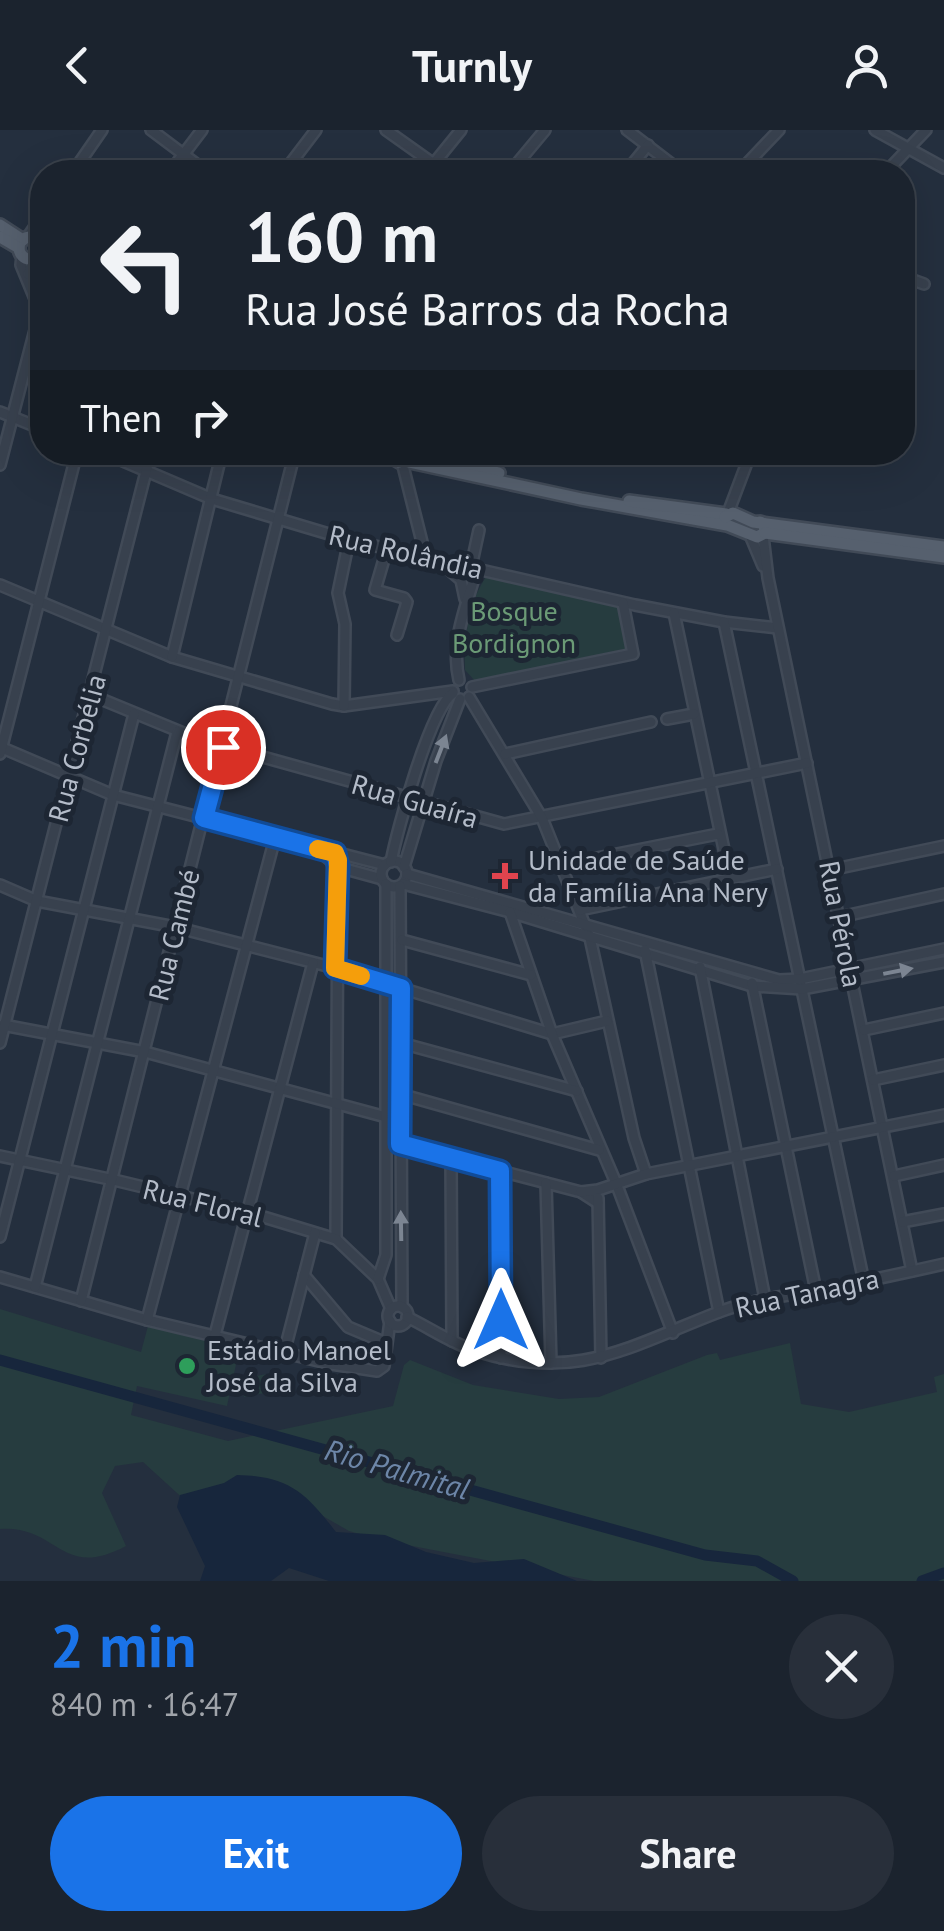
<!DOCTYPE html>
<html lang="en">
<head>
<meta charset="utf-8">
<style>
	:root { --surface:#1b232e; --page:#282f3a; --text:#f1f3f6; --muted:#a0a4aa; --line:#39404a; --accent:#1a73e8 }
	body { margin:0; font-family:"PT Sans",sans-serif; background:var(--page); color:var(--text); height:100vh; display:flex; flex-direction:column; font-size:38px; white-space:nowrap }
	* { box-sizing:border-box; margin:0 }
	p { font-size:32px; color:var(--muted) }
	.icon { flex:none; width:55px; height:55px; fill:none; stroke:currentColor; stroke-width:2; stroke-linecap:round; stroke-linejoin:round }
	.map { position:relative; height:1451px; overflow:hidden }
	.sheet { display:flex; flex-direction:column; background:var(--surface); flex:1 }
	.sheet>* { flex:none }
	.banner { position:absolute; left:30px; top:30px; width:885px; height:305px; border-radius:40px; box-shadow:0 10px 40px #0002,0 0 0 2px var(--line); background:#1b232e; color:var(--text); overflow:hidden }
	.pin { position:absolute; display:grid; place-items:center; width:85px; height:85px; color:#fff; margin:-42px; border:5px solid #fff; border-radius:50%; box-shadow:0 2px 10px #0007 }
	.me { position:absolute; width:110px; margin:-55px; rotate:0deg; stroke-linejoin:round; filter:drop-shadow(0 0 8px #0008) }
	.turn { display:flex; align-items:center; gap:35px; height:210px; padding:0 50px; font-size:45px }
	.turn .icon { width:130px; height:130px; stroke-width:2.5 }
	.turn b { display:block; font-size:70px; line-height:85px }
	.then { display:flex; align-items:center; height:95px; padding:0 50px; background:#0003; gap:20px; font-size:38px }
	.round { display:grid; place-items:center; flex:none; width:105px; height:105px; border-radius:52px; background:var(--page) }
	.summary { display:flex; align-items:center; justify-content:space-between; height:170px; padding:0 50px }
	h1 { font-size:60px; font-weight:800; line-height:75px; color:var(--accent) }
	.action { display:flex; gap:20px; margin-top:auto; padding:20px 50px }
	.action a { flex:1; height:115px; border-radius:60px; background:var(--accent); color:#fff; font-size:40px; font-weight:800; line-height:115px; text-align:center }
	.action a+a { background:var(--page); color:var(--text) }
	header { display:flex; justify-content:space-between; align-items:center; height:130px; padding:0 50px; background:var(--surface); font-size:45px; font-weight:800 }
	.map>svg:first-child { display:block }
	.green { fill:#263c3f }
	.water { fill:#17263c }
	.lines { fill:none; stroke-linecap:round; stroke-linejoin:round }
	.river { stroke:#17263c; stroke-width:11 }
	.minor-casing { stroke:#414a57; stroke-width:14 }
	.major-casing { stroke:#414a57; stroke-width:16 }
	.minor { stroke:#38414e; stroke-width:9 }
	.major { stroke:#56606e; stroke-width:11 }
	.oneway { fill:#7c8592 }
	.route-casing { stroke:#114b97; stroke-width:25 }
	.route { stroke:#1a73e8; stroke-width:18 }
	.slow { stroke:#f59e0b; stroke-width:18 }
	.health-dot { fill:#e0444e; stroke:#1d2633; stroke-width:4 }
	.leisure-dot { fill:#2e9e5b; stroke:#1d2633; stroke-width:4 }
	.labels { text-anchor:middle; stroke-width:10; stroke-linejoin:round; paint-order:stroke }
	.street-label { font-size:28px; fill:#b4bcc9; stroke:#1d2633 }
	.park-label { font-size:28px; fill:#6b9a76; stroke:#1d2633 }
	.poi-label { font-size:28px; fill:#b4bcc9; stroke:#1d2633; text-anchor:start }
	.water-label { font-size:30px; font-style:italic; fill:#6d86a8; stroke:#1d2633 }
</style>
</head>
<body>
<header><svg class="icon" aria-label="back" viewBox="0 0 24 24"><path d="M15 5l-7 7 7 7"/></svg>Turnly<svg class="icon" aria-label="person" viewBox="0 0 24 24"><circle cx="12" cy="8" r="4"/><path d="M4 21q1-7 8-7t8 7"/></svg></header>
<div class="map">
<svg width="944" height="1451" viewBox="0 0 944 1451">
	<rect width="100%" height="100%" fill="#242f3e"/>
	<!-- green -->
	<g class="green">
		<path d="M486,447L622,477L630,518L475,551L465,540C463,511 469,471 486,447Z"/>
		<path d="M0,1179L141,1222L148,1196L240,1216L227,1276L137,1256L131,1285L228,1311L393,1276L404,1235L410,1230L473,1255L559,1269L599,1267L707,1225L717,1223L720,1230L790,1213L801,1274L849,1282L937,1262L934,1247L944,1244V1451H594L381,1410L349,1401L286,1365L188,1373L143,1332L115,1336L102,1363L126,1416C60,1451 59,1395 0,1399Z"/>
		<polygon points="277,1242 281,1260 244,1267 241,1249"/>
	</g>
	<!-- water -->
	<path class="water" d="M237,1345C289,1346 306,1363 336,1402L385,1405L426,1422L474,1433L524,1429L577,1451H329L289,1438L271,1451H200L205,1436L177,1377L180,1365L224,1353Z"/>
	<g class="lines">
		<!-- river -->
		<g class="river">
			<polyline points="0,1230 705,1425 757,1431 793,1451"/>
			<polyline points="922,1451 944,1443"/>
		</g>
		<!-- minor casing -->
		<g class="minor-casing">
			<g id="minor">
				<polyline points="151,0 207,42"/>
				<polyline points="386,0 445,42"/>
				<polyline points="627,0 682,42"/>
				<polyline points="875,0 944,38"/>
				<polyline points="73,42 102,0"/>
				<polyline points="170,42 202,0"/>
				<polyline points="284,42 316,0"/>
				<polyline points="427,42 461,0"/>
				<polyline points="510,42 545,0"/>
				<polyline points="626,42 648,15"/>
				<polyline points="739,42 779,0"/>
				<polyline points="886,42 926,0"/>
				<polyline points="27,108 42,86"/>
				<polyline points="22,125 21,135 40,181"/>
				<polyline points="28,144 34,129"/>
				<polyline points="902,146 924,154"/>
				<polyline points="0,282 42,299"/>
				<polyline points="102,322 212,369 349,410 635,475 724,492 778,498"/>
				<polyline points="402,332 426,428"/>
				<polyline points="0,335 42,173"/>
				<polyline points="728,383 751,322"/>
				<polyline points="750,405 763,436"/>
				<polyline points="763,406 768,448 912,1141"/>
				<polyline points="387,419 375,460 404,468 407,472 397,505"/>
				<polyline points="442,434 461,450 465,469"/>
				<polyline points="471,437 479,400"/>
				<polyline points="0,455 172,527 332,574 344,576 453,561"/>
				<polyline points="674,483 730,748"/>
				<polyline points="724,492 864,1152"/>
				<polyline points="172,527 222,322"/>
				<path d="M459,550C450,511 467,475 477,438"/>
				<polyline points="472,557 633,524 623,473"/>
				<polyline points="91,565 198,609 504,694 807,633"/>
				<polyline points="469,567 542,688 590,808 634,1008 646,1044"/>
				<polyline points="344,576 345,494 338,463 349,410"/>
				<polyline points="667,589 694,584"/>
				<polyline points="0,617 113,665 385,735"/>
				<polyline points="0,624 77,322"/>
				<polyline points="505,624 651,592"/>
				<polyline points="319,721 338,737 382,749"/>
				<polyline points="335,723 338,737 336,1109"/>
				<circle cx="394" cy="744" r="13"/>
				<path d="M391,732C397,700 430,579 453,563"/>
				<polyline points="561,735 718,704"/>
				<polyline points="404,737 436,631 460,569"/>
				<polyline points="830,740 944,716"/>
				<polyline points="407,744 779,850 800,849 944,819"/>
				<polyline points="403,754 510,782 752,856 802,859 944,832"/>
				<polyline points="0,755 37,771 175,797 335,838 552,904 607,891"/>
				<polyline points="400,756 402,1177"/>
				<polyline points="580,780 777,739"/>
				<polyline points="510,782 552,904 616,1053 673,1203"/>
				<polyline points="840,787 944,764"/>
				<polyline points="402,810 531,845"/>
				<polyline points="645,820 719,1182"/>
				<polyline points="700,837 765,1169"/>
				<polyline points="752,853 816,1161"/>
				<polyline points="3,895 145,922 401,991"/>
				<polyline points="864,900 944,883"/>
				<polyline points="0,913 151,322"/>
				<polyline points="401,913 577,961"/>
				<polyline points="873,950 944,935"/>
				<polyline points="400,964 599,1020"/>
				<polyline points="397,1014 581,1062 598,1073"/>
				<polyline points="0,1026 114,1050 247,1082 336,1109 378,1149 391,1179"/>
				<polyline points="451,1028 452,1211"/>
				<polyline points="501,1041 501,1228"/>
				<polyline points="894,1046 944,1035"/>
				<polyline points="546,1053 551,1233"/>
				<polyline points="581,1062 598,1060 646,1044 944,985"/>
				<polyline points="598,1068 601,1228"/>
				<polyline points="902,1092 944,1084"/>
				<polyline points="0,1107 134,584"/>
				<polyline points="304,1145 348,1197 386,1213"/>
				<polyline points="0,1147 147,1190 331,1234 377,1241 384,1236 390,1191"/>
				<polyline points="378,1149 386,1125 386,754"/>
				<polyline points="35,1157 177,602"/>
				<polyline points="81,1171 295,322"/>
				<circle cx="398" cy="1186" r="10"/>
				<path d="M407,1187C430,1198 451,1213 476,1221C576,1253 630,1216 719,1182C752,1169 789,1166 824,1159C864,1152 904,1143 944,1134"/>
				<polyline points="147,1190 275,708"/>
				<polyline points="215,1205 313,833"/>
				<polyline points="284,1223 315,1103"/>
			</g>
		</g>
		<!-- major casing -->
		<g class="major-casing">
			<g id="major">
				<polyline points="0,95 23,110"/>
				<circle cx="30" cy="118" r="11"/>
				<polyline points="0,107 19,118"/>
				<polyline points="373,322 394,329"/>
				<polyline points="393,322 394,329 399,332 408,326"/>
				<polyline points="411,322 499,343"/>
				<polyline points="405,331 581,369 727,395 757,407 765,403 764,394 760,392"/>
				<polyline points="629,371 726,384"/>
				<polyline points="725,387 733,383 753,392 944,417"/>
				<polyline points="765,403 944,427"/>
			</g>
		</g>
		<!-- minor -->
		<use href="#minor" class="minor"/>
		<!-- major -->
		<use href="#major" class="major"/>
	</g>
	<!-- one-way arrows -->
	<defs><path id="oneway-solid" d="M-6-.8H1V-3.2L6.5 0L1 3.2V.8H-6Z" transform="scale(2.5)"/></defs>
	<g class="oneway">
		<use href="#oneway-solid" transform="translate(441 619) rotate(-69)"/>
		<use href="#oneway-solid" transform="translate(898 841) rotate(-11)"/>
		<use href="#oneway-solid" transform="translate(401 1096) rotate(-91)"/>
	</g>
	<g class="lines">
		<!-- route casing -->
		<g class="route-casing">
			<polyline id="route" points="223,617 204,688 335,723 338,736 335,838 401,858 400,1014 500,1041 501,1190"/>
		</g>
		<!-- route -->
		<use href="#route" class="route"/>
		<!-- slow -->
		<polyline class="slow" points="318,719 335,723 338,730 335,838 361,846"/>
	</g>
	<!-- markers -->
	<path class="health-dot" d="M500 731h10v10h10v10h-10v10h-10v-10h-10v-10h10z"/>
	<circle class="leisure-dot" cx="187" cy="1236" r="10"/>
	<g class="labels">
		<!-- street labels -->
		<g class="street-label">
			<text transform="translate(406 422) rotate(13)" y="10">Rua Rolândia</text>
			<text transform="translate(77 618) rotate(-75)" y="10">Rua Corbélia</text>
			<text transform="translate(415 671) rotate(16)" y="10">Rua Guaíra</text>
			<text transform="translate(841 794) rotate(79)" y="10">Rua Pérola</text>
			<text transform="translate(174 805) rotate(-76)" y="10">Rua Cambé</text>
			<text transform="translate(203 1073) rotate(14)" y="10">Rua Floral</text>
			<text transform="translate(807 1163) rotate(-12)" y="10">Rua Tanagra</text>
		</g>
		<!-- park labels -->
		<g class="park-label">
			<text x="514" y="491">Bosque<tspan x="514" dy="32">Bordignon</tspan></text>
		</g>
		<!-- poi labels -->
		<g class="poi-label">
			<text x="528" y="740">Unidade de Saúde<tspan x="528" dy="32">da Família Ana Nery</tspan></text>
			<text x="207" y="1230">Estádio Manoel<tspan x="207" dy="32">José da Silva</tspan></text>
		</g>
		<!-- water labels -->
		<g class="water-label">
			<text transform="translate(397 1340) rotate(16)" y="10">Rio Palmital</text>
		</g>
	</g>
</svg>
<div class="pin" style="left:223px;top:617px;background:#d93025"><svg class="icon" aria-label="arrive" viewBox="0 0 24 24"><path d="M6 21V4h12l-3 4 3 4H6"/></svg></div>
<svg class="me" style="left:501px;top:1190px" viewBox="-20 -20 40 40"><path d="M0-17L14 15 0 8-14 15z" fill="#1a73e8" stroke="#fff" stroke-width="4"/></svg>
<div class="banner">
<div class="turn"><svg class="icon" aria-label="left" viewBox="0 0 24 24"><path d="M17 20v-9H6M10 6l-5 5 5 5"/></svg><div><b>160 m</b>Rua José Barros da Rocha</div></div>
<div class="then">Then<svg class="icon" aria-label="right" viewBox="0 0 24 24"><path d="M7 20v-9h11M14 6l5 5-5 5"/></svg></div>
</div>
</div>
<section class="sheet">
<div class="summary"><div><h1>2 min</h1><p>840 m · 16:47</p></div><a class="round"><svg class="icon" aria-label="close" viewBox="0 0 24 24"><path d="M6 6l12 12M18 6L6 18"/></svg></a></div>
<div class="action"><a>Exit</a><a>Share</a></div>
</section>
</body>
</html>
